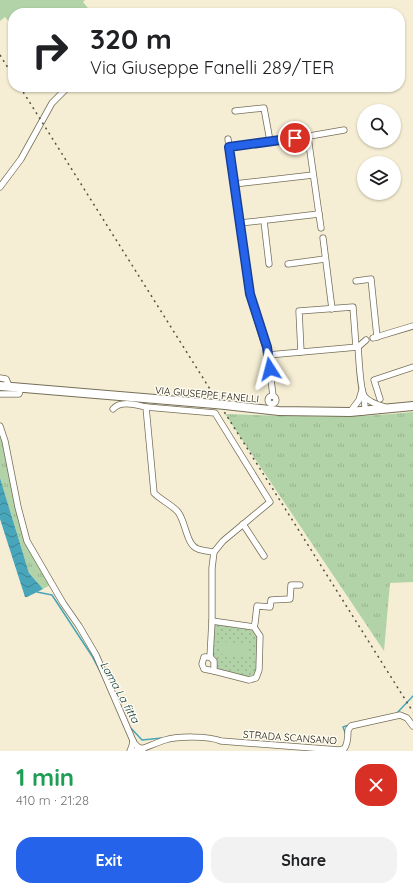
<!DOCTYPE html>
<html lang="en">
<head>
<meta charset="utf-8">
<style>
	:root { --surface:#fff; --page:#f2f2f2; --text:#202124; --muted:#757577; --accent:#2563eb }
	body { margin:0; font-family:Quicksand,sans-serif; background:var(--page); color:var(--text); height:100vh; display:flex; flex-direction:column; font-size:15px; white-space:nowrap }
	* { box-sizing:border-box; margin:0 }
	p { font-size:13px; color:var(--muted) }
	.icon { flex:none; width:22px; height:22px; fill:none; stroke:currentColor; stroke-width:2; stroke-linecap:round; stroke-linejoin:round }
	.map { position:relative; height:751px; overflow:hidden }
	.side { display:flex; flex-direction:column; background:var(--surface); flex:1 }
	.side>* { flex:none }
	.hud { position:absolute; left:8px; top:8px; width:397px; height:84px; border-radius:16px; box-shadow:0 1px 3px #0004; background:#fff; color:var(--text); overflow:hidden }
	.tools { position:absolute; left:357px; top:104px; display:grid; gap:8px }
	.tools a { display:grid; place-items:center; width:44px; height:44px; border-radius:50%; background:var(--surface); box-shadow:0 1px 3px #0004; font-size:20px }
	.pin { position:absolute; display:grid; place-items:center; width:34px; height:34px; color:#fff; margin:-17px; border:2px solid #fff; border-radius:50%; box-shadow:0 1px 4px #0007 }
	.me { position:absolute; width:44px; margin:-22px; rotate:351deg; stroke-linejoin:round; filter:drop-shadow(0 0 3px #0008) }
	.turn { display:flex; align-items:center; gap:14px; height:84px; padding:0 16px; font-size:18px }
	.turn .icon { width:52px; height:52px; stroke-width:2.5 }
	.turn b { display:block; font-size:28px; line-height:34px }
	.round { display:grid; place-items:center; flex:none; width:42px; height:42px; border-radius:16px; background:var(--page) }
	.summary { display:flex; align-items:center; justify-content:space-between; height:68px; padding:0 16px }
	h1 { font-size:24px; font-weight:700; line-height:30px; color:#1e9e55 }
	.button { display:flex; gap:8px; margin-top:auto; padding:8px 16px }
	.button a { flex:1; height:46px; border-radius:16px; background:var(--accent); color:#fff; font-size:16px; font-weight:700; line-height:46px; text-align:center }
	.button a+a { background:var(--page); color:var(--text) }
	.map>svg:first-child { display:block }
	.grass { fill:url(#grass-tufts) }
	.park { fill:url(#park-dots) }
	.garden { fill:#b1d3a7 }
	.water { fill:url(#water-waves) }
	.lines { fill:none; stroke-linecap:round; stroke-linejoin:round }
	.stream { stroke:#48a5ba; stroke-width:1.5 }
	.minor-casing { stroke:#766f59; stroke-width:7 }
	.secondary-casing { stroke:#766f59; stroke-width:10 }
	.minor { stroke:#fff; stroke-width:5.5 }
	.secondary { stroke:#fff; stroke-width:8 }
	.rail { stroke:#555144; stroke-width:1.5; stroke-dasharray:2 4; stroke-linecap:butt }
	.secondary-bridge-casing { stroke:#766f59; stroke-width:10; stroke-linecap:butt }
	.secondary-bridge { stroke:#fff; stroke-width:8 }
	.route-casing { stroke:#184099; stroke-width:10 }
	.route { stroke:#2563eb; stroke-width:7 }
	.labels { text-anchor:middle; stroke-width:3; stroke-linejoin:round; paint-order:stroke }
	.street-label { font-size:10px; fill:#100d05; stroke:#fefbf1 }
	.water-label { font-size:11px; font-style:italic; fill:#07353e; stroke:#fefbf1 }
</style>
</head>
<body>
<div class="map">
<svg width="413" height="751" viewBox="0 0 413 751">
	<defs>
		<pattern id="grass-tufts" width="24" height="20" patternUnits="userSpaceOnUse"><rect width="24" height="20" fill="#b1d3a7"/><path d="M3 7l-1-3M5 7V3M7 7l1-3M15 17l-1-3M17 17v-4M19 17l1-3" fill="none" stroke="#97b48e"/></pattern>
		<pattern id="park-dots" width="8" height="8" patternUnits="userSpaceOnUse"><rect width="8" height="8" fill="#b1d3a7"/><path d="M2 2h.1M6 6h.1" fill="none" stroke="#97b48e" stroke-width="1.8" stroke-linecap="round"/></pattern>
		<pattern id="water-waves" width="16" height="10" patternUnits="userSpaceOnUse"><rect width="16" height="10" fill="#48a5ba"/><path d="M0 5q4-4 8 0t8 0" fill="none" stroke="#3b8595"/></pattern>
	</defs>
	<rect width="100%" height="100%" fill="#f5eed4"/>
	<!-- grass -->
	<g class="grass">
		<path d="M413,412V582L390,583L384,651L225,414C288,416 351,419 413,412Z"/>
		<polygon points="0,432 25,541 50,585 43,589 29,573 0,478"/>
	</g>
	<!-- park -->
	<polygon class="park" points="214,624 252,630 259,636 257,670 256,674 248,677 217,670 216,668 216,658 213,655"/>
	<!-- garden -->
	<g class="garden">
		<polygon points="0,0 85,0 83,2 92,13 13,13 13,26 5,17 0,21"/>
		<polygon points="222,641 249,645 247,658 220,654"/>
	</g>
	<!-- water -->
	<polygon class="water" points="0,478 29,573 43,589 27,597 25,597 0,519"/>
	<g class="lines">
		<!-- stream -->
		<g class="stream">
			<polyline points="37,592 52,595 92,656 103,677"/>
			<polyline points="397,713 413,696"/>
			<polyline points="129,726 142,740 162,738"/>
			<polyline points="346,735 343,727 349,725"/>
		</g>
		<!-- minor casing -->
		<g class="minor-casing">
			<g id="minor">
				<polyline points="235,111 264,108 270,141"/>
				<polyline points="304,137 344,130"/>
				<polyline points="228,139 249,293 268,355 358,347 366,340"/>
				<polyline points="229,147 308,137 321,228"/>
				<polyline points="234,184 313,175"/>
				<polyline points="0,187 21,159 52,103 68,87"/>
				<polyline points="264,221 269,264"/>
				<polyline points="240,223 319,214"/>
				<polyline points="323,238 332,309"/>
				<polyline points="288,264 325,259"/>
				<polyline points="356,281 371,279 377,337"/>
				<polyline points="373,338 413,326"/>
				<path d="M358,347C359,357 360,392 365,397C370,403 379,405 385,407"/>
				<polyline points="301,352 299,311 353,307 356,347"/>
				<polyline points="268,355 273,396"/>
				<polyline points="0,378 6,379 9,386"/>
				<polyline points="0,394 19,394 21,387"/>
				<circle cx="272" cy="400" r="4"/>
				<polyline points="380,399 374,380 413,367"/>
				<polyline points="146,407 215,413 270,502 223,541 214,552 212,568 212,621 210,657 204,657 202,664 204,669 214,671"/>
				<path d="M113,409C121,400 136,405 146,407L154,493C161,500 172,505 178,512C186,522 186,545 198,549C203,551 209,551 214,552"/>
				<polyline points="350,412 359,400 362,390"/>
				<polyline points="363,412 365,407 364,397"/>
				<polyline points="0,426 5,441 18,507 27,541 63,603 79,626 96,655 134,743 138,747 143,749"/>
				<polyline points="243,524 264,556"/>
				<polyline points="254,627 255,623 257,606 270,607 271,600 290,599 291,585 300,585"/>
				<polyline points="210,657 214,661 214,671 249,680 256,678 259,670 260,636 254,627 212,621"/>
				<polyline points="130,751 132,746 133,741"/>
				<path d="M135,751C146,748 155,743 165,740C178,736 209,736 221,741L339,750L344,749C348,744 348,736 348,730L351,726L355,725L400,715L407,718L413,726"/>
			</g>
		</g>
		<!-- secondary casing -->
		<g class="secondary-casing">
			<g id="secondary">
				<polyline points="0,386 215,404"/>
				<polyline points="225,405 279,411 350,412 413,406"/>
			</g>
		</g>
		<!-- minor -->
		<use href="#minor" class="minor"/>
		<!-- secondary -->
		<use href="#secondary" class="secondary"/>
		<!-- rail -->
		<g class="rail">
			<polyline points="0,55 13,76"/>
			<polyline points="20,87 413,712"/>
		</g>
		<!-- secondary-bridge casing -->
		<g class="secondary-bridge-casing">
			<polyline id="secondary-bridge" points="215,404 225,405"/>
		</g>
		<!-- secondary-bridge -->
		<use href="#secondary-bridge" class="secondary-bridge"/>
	</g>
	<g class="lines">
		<!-- route casing -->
		<g class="route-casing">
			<polyline id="route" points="270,369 267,347 250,294 229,147 295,138"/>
		</g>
		<!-- route -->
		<use href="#route" class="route"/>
	</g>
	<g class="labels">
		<!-- street labels -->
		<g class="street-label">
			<text transform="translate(207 394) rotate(5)" y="4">VIA GIUSEPPE FANELLI</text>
			<text transform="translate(290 737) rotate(4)" y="4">STRADA SCANSANO</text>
		</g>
		<!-- water labels -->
		<g class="water-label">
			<text transform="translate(120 692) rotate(61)" y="4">Lama La fitta</text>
		</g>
	</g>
</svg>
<div class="tools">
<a><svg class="icon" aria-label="search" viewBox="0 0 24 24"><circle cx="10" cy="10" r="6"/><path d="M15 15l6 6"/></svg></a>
<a><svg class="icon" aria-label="layers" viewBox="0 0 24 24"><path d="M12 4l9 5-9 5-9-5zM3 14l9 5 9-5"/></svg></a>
</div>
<div class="pin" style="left:295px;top:138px;background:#d93025"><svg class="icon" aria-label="arrive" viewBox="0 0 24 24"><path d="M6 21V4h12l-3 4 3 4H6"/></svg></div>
<svg class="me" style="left:270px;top:369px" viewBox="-20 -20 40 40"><path d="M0-17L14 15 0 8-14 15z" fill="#2563eb" stroke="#fff" stroke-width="4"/></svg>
<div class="hud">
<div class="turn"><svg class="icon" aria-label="right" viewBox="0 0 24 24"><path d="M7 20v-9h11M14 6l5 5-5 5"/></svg><div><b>320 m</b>Via Giuseppe Fanelli 289/TER</div></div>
</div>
</div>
<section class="side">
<div class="summary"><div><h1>1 min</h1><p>410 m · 21:28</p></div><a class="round" style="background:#d93025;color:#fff"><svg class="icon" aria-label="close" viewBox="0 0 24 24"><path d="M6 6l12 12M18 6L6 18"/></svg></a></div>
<div class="button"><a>Exit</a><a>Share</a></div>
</section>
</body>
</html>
